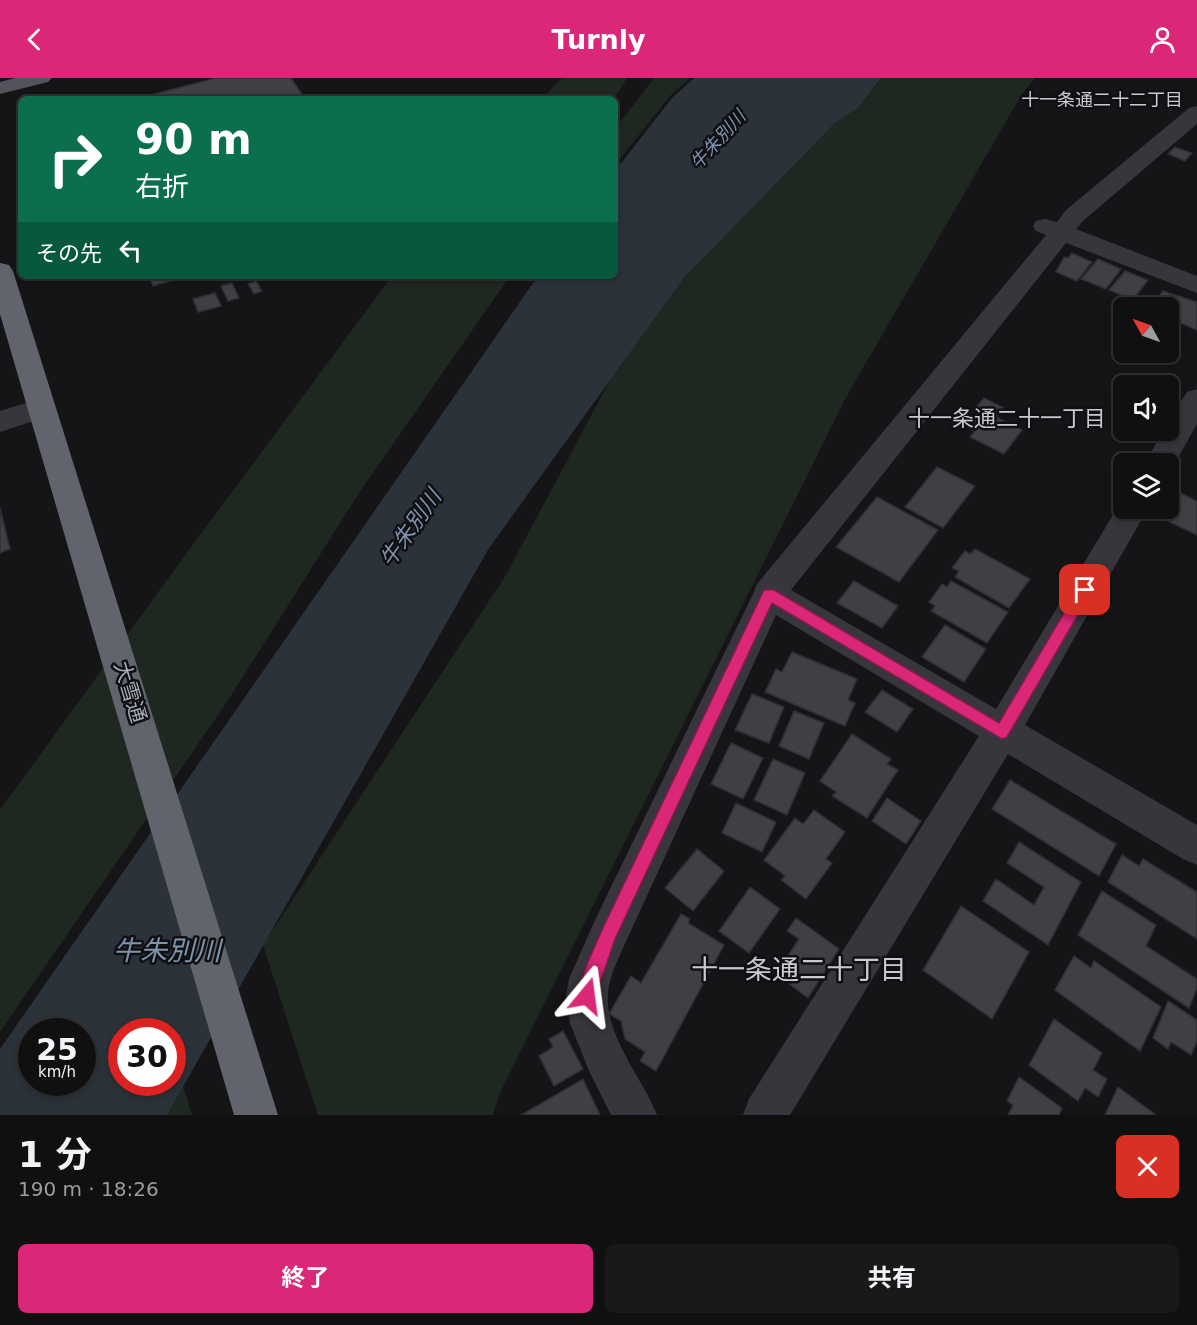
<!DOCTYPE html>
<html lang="ja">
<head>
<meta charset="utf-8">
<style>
	:root { --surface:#101011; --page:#19191a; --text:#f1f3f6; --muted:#9c9d9f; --line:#303031; --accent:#db2777 }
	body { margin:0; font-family:"DejaVu Sans","Noto Sans JP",sans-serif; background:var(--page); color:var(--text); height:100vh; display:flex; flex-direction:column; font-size:22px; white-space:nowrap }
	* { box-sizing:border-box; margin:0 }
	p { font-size:20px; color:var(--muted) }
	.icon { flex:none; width:33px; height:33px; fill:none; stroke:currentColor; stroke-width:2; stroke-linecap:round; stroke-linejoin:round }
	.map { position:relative; height:1037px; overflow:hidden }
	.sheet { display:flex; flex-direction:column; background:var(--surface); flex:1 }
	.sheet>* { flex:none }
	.top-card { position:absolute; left:18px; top:18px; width:600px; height:183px; border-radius:9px; box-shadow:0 3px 9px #0003,0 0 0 2px var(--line); background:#0b6e4f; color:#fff; overflow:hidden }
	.needle { width:39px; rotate:310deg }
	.fabs { position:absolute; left:1113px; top:219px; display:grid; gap:12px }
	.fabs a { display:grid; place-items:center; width:66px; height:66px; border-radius:9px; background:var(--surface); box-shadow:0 3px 9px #0003,0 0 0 2px var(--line); font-size:30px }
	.speed { position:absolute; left:18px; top:940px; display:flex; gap:12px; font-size:30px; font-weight:700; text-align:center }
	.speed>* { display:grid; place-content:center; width:78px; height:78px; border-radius:50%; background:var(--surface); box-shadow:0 3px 9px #0003,0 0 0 2px var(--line); line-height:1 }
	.speed small { font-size:15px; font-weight:400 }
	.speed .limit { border:9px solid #d22; background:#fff; color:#111 }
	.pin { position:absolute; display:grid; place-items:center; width:51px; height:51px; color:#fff; margin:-26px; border-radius:12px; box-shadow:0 3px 9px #0006 }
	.me { position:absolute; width:66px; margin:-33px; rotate:16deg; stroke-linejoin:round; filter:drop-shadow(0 0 4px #0008) }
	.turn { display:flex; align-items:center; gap:21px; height:126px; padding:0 18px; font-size:27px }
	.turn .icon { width:78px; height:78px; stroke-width:2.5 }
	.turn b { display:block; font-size:42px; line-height:51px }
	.then { display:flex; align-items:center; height:57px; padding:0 18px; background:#0003; gap:12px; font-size:22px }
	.round { display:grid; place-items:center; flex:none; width:63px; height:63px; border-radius:9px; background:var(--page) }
	.overview { display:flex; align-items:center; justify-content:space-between; height:102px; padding:0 18px }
	h1 { font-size:36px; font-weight:700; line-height:45px }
	.primary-button { display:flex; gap:12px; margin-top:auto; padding:12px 18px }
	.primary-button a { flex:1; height:69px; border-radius:9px; background:var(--accent); color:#fff; font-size:24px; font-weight:700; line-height:69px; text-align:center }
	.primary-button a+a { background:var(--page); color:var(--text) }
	header { display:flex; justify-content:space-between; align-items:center; height:78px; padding:0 18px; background:var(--accent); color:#fff; font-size:27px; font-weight:700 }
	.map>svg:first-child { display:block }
	.green { fill:#1f2721 }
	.water { fill:#2b323a; fill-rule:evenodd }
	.building { fill:#3f3f44; stroke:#2f2f33; stroke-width:1.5 }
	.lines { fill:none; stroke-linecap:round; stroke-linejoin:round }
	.street { fill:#36363c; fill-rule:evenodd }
	.primary { fill:#52535b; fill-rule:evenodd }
	.highway { fill:#62646d; fill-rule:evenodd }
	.route { fill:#db2777; stroke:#8e194d; stroke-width:1.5 }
	.labels { text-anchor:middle; stroke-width:5; stroke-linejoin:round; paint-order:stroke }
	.far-neighbourhood-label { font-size:18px; fill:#c8cad3; stroke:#101012 }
	.far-water-label { font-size:18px; font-style:italic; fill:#7f94b1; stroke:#101012 }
	.street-label { font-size:21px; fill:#a7aab7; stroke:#101012 }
	.neighbourhood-label { font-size:22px; fill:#c8cad3; stroke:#101012 }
	.water-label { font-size:22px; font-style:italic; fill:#7f94b1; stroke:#101012 }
	.near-water-label { font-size:27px; font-style:italic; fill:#7f94b1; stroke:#101012 }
	.near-neighbourhood-label { font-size:27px; fill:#c8cad3; stroke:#101012 }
</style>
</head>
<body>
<header><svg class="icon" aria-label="back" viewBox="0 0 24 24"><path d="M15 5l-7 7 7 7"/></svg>Turnly<svg class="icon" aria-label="person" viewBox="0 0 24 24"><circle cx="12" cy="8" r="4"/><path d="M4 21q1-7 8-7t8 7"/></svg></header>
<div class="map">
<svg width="1197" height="1037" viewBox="0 0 1197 1037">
	<rect width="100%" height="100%" fill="#151517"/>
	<!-- green -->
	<g class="green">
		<polygon points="562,0 627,0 614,21 542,21"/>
		<polygon points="654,0 690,0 670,18 615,87 615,51"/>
		<polygon points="881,0 1035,0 1022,16 845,321 499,1017 493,1037 318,1037 263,867 506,497 609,304 684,200 835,45 858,30"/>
		<polygon points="392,198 510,198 359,415 227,624 0,954 0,732 183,480"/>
		<polygon points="183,1008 192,1037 167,1037"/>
	</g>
	<!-- water -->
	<path class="water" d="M694,0H881L858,30L835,45L684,200L489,470L167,1037H0V971L538,198H615V93L672,20ZM32,954H82V1005H32ZM122,954H172V1005H122Z"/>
	<!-- building -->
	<g class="building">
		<polygon points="216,0 291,0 305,21 135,21"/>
		<polygon points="1175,69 1192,75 1185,83 1168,76"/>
		<polygon points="1072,175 1092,184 1077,203 1056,194 1064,179 1068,180"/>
		<polygon points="1098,181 1121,191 1106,211 1081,201"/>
		<polygon points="1125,193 1148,202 1133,222 1109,212"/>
		<polygon points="149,198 187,198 153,208"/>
		<polygon points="256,203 262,213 254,216 248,206"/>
		<polygon points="232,205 239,220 228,223 221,208"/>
		<polygon points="1163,213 1197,224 1197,252 1168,240 1168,230 1151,230"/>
		<polygon points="215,215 221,228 198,234 193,221"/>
		<polygon points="984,320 1004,330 996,339 1022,352 1004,376 970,359 978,349 970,345 978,334 974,332"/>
		<polygon points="937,389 975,408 943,450 905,429"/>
		<polygon points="1174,412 1197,423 1197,457 1163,441 1169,431 1168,421"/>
		<polygon points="877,419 938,452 899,504 836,469"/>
		<polygon points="0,430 10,471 0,475"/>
		<polygon points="975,471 1030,501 1009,530 955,499 959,493 952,490 965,473 970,476"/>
		<polygon points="854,503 898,528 882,550 837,525"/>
		<polygon points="951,503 1008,534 987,565 931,533 935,528 929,524 942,506 947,509"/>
		<polygon points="945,547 986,571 964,604 922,579"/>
		<polygon points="792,574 857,601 848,622 855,625 845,648 765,614 776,591 782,594"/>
		<polygon points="882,612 913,631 897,654 865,634"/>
		<polygon points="752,616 784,629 769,665 735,652"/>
		<polygon points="794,633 824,645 809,681 779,668"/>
		<polygon points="852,656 891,681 887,686 898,692 867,740 832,718 836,714 820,703"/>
		<polygon points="731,665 763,680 743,721 711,706"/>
		<polygon points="773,681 805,695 787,737 754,722"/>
		<polygon points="1010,702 1116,766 1099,798 992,731"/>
		<polygon points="887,720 921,743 906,766 872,743"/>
		<polygon points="736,725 776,744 762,774 722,755"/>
		<polygon points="814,732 845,754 826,781 832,785 806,821 781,802 785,798 764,782 795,740 803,746"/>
		<polygon points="1019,764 1081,804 1048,867 983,823 996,801 1034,827 1044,809 1007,785"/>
		<polygon points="697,771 724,793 693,833 665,810"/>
		<polygon points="1122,777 1139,788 1143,781 1197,814 1197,861 1108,804"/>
		<polygon points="750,809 780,831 749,875 719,853"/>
		<polygon points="1102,813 1156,847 1146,868 1197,901 1197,910 1189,930 1078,857"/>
		<polygon points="961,828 1029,874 992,941 923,892"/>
		<polygon points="681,836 690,841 688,845 724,867 656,993 640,983 645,974 625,961 621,943 609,936 631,898 641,905"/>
		<polygon points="796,840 839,871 808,920 776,896 799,861 787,853"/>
		<polygon points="1074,878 1091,890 1094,883 1161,929 1140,973 1055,912"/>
		<polygon points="1168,923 1197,942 1197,963 1191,977 1171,964 1168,971 1153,960"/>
		<polygon points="1054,941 1102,975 1093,992 1107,1001 1098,1019 1085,1010 1078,1023 1029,987"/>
		<polygon points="563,953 583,991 554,1008 539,978 553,969 549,961"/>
		<polygon points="1019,999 1062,1030 1059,1037 1008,1037 1013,1027 1007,1023"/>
		<polygon points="583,1001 600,1037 521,1037"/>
		<polygon points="1118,1009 1156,1037 1105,1037"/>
	</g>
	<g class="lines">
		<!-- street -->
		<g class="street">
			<path d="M1197,28V46L1084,142L1076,151L1197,198V215L1066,165L791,512L996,631L1122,422L1124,430H1148L1025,647L1197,747V787L1183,781L1008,676L790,1037H743L749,1021L979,658L776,537L623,870C617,884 610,898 608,914C604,957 642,999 657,1037H611L589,993L570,945L566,917L569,901L595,842L753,516L757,506L1046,157L1036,153L1033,148L1036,143L1045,141L1057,144L1066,132L1189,30Z"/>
			<polygon points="1197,311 1197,346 1170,394 1168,386 1144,386 1164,352 1168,352 1168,345 1187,314"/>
			<polygon points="42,320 52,323 56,330 52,337 0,354 0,333"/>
		</g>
		<!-- primary -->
		<polygon class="primary" points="15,0 52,0 48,4 0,16 0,4"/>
		<!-- highway -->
		<polygon class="highway" points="0,185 9,187 13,193 278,1037 234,1037 0,236"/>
	</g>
	<!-- route -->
	<path class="route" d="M1085,506L1090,508V516L1007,659L1002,661L772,525L615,861L593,925L587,927L581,925C574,908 596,867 603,850L764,512H774L999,645L1080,508Z"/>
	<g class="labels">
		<!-- far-neighbourhood labels -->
		<g class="far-neighbourhood-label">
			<text x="1102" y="28">十一条通二十二丁目</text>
		</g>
		<!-- far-water labels -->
		<g class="far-water-label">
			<text transform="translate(718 62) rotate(-48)" y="6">牛朱別川</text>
		</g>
		<!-- street labels -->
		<g class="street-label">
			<text transform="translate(130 614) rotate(73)" y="7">大雪通</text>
		</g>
		<!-- neighbourhood labels -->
		<g class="neighbourhood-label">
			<text x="1007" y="348">十一条通二十一丁目</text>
		</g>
		<!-- water labels -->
		<g class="water-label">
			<text transform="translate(410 450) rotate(-55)" y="8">牛朱別川</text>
		</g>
		<!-- near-water labels -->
		<g class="near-water-label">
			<text x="167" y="882">牛朱別川</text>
		</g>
		<!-- near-neighbourhood labels -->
		<g class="near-neighbourhood-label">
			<text x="799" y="901">十一条通二十丁目</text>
		</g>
	</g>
</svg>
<div class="fabs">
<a><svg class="needle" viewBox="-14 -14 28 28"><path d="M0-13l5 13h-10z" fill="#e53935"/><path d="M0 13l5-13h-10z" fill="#9c9d9f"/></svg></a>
<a><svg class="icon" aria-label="sound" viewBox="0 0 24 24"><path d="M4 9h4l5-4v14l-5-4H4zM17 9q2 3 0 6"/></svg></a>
<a><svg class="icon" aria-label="layers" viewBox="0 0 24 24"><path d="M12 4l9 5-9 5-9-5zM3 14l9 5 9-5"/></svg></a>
</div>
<div class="speed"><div>25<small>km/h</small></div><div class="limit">30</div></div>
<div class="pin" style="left:1085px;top:512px;background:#d93025"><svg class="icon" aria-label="arrive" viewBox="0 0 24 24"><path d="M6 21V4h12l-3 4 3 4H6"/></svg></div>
<svg class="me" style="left:587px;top:918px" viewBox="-20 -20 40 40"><path d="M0-17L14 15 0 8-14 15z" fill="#db2777" stroke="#fff" stroke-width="4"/></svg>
<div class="top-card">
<div class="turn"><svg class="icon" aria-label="right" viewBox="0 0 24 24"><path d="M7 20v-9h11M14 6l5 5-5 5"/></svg><div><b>90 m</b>右折</div></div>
<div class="then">その先<svg class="icon" aria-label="left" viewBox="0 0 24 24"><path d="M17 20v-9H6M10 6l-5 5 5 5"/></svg></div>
</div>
</div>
<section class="sheet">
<div class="overview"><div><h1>1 分</h1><p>190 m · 18:26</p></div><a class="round" style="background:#d93025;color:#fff"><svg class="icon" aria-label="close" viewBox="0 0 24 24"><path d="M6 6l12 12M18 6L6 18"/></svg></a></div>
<div class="primary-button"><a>終了</a><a>共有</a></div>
</section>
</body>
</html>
